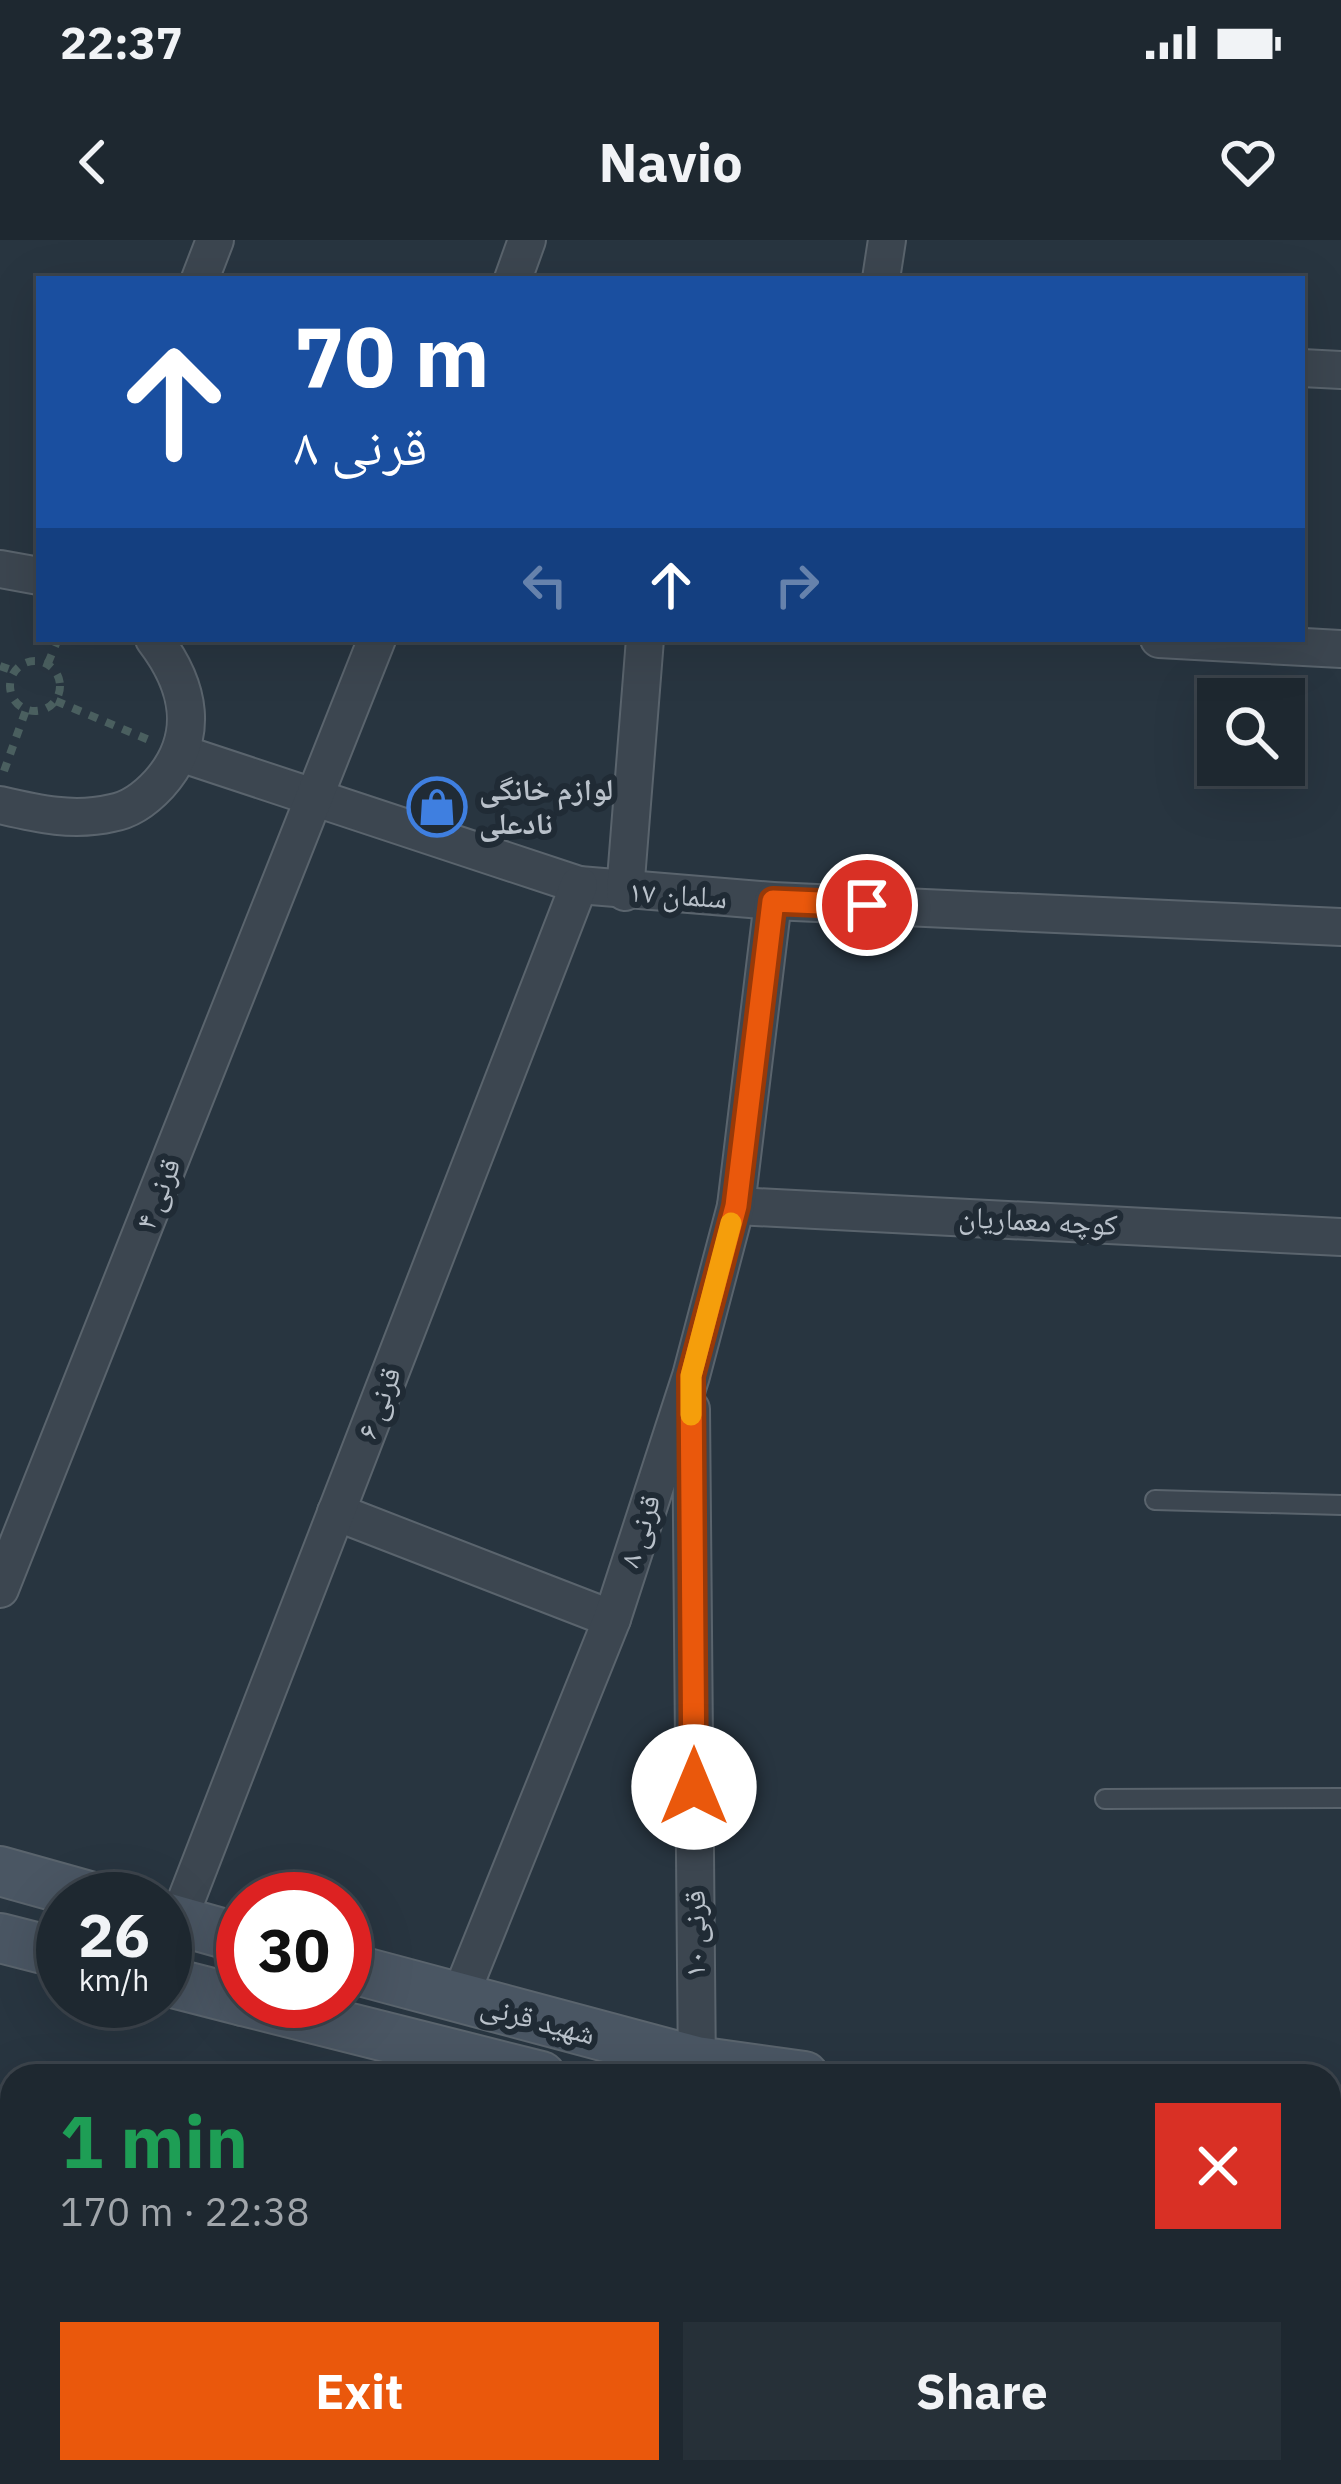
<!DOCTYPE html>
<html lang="en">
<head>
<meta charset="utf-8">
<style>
	:root { --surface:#1e2830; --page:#263038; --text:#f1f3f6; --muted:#a1a6ab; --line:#3c444c; --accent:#ea580c }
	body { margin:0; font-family:"IBM Plex Sans","Noto Naskh Arabic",sans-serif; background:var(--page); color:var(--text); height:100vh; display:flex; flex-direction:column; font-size:45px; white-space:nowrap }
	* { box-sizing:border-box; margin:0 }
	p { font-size:39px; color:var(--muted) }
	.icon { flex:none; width:66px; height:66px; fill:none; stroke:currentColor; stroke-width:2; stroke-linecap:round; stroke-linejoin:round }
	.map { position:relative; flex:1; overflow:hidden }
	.drawer { position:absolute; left:0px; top:1824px; width:1341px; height:420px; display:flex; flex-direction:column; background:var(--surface); border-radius:36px 36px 0 0; box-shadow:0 12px 48px #0002,0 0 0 3px var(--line) }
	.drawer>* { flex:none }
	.banner { position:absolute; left:36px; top:36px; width:1269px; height:366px; border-radius:0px; box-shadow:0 12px 48px #0002,0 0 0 3px var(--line); background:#1a4fa0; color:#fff; overflow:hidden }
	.tools { position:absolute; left:1197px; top:438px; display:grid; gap:24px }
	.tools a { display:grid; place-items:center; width:108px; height:108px; border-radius:0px; background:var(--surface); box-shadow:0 12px 48px #0002,0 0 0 3px var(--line); font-size:60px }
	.speed { position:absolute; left:36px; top:1632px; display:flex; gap:24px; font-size:60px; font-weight:700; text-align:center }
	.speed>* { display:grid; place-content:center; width:156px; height:156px; border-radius:50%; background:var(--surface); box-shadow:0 12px 48px #0002,0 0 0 3px var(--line); line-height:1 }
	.speed small { font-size:30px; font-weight:400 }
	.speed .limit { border:18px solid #d22; background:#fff; color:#111 }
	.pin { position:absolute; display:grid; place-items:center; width:102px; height:102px; color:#fff; margin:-51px; border:6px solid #fff; border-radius:50%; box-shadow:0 3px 12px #0007 }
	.me { position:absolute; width:132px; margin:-66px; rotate:0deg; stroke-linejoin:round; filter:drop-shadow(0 0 9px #0008) }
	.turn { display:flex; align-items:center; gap:42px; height:252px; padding:0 60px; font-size:54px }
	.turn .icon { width:156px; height:156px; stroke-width:2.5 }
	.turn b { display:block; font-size:84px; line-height:102px }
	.lanes { display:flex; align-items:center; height:114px; padding:0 60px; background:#0003; justify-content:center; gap:60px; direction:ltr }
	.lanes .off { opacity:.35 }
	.round { display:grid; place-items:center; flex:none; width:126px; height:126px; border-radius:0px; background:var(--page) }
	.head { display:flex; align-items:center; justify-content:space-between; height:204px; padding:0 60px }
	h1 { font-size:72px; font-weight:800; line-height:90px; color:#1e9e55 }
	.cta { display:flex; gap:24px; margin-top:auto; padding:24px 60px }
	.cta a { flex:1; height:138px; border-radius:0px; background:var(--accent); color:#fff; font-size:48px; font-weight:800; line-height:138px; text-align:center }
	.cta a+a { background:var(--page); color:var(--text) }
	.status { display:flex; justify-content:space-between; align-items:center; height:84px; padding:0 60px; background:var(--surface); direction:ltr }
	.status svg { height:33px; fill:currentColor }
	header { display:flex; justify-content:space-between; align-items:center; height:156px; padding:0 60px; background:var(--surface); font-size:54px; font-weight:800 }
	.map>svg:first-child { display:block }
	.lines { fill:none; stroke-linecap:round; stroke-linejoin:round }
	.service-casing { stroke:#5a646d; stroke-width:22 }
	.minor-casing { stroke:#5a646d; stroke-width:40 }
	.secondary-casing { stroke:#5a646d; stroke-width:52 }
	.path { stroke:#4a5f5f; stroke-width:8; stroke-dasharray:9 9; stroke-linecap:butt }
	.service { stroke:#3c4650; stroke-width:18 }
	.minor { stroke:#3c4650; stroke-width:36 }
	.secondary { stroke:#4a5663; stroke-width:48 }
	.route-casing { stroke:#983908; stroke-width:30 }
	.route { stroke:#ea580c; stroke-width:21 }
	.slow { stroke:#f59e0b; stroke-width:21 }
	.labels { text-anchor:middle; stroke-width:12; stroke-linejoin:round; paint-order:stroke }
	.poi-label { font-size:30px; font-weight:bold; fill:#b9c1ca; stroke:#202b35; text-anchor:start }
	.street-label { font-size:30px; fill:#b9c1ca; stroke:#202b35 }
</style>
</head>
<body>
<div class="status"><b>22:37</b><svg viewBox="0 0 49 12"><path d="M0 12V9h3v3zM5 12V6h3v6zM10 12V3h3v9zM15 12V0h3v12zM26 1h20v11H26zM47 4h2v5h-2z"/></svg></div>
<header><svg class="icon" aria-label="back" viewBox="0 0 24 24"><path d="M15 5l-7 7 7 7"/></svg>Navio<svg class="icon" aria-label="heart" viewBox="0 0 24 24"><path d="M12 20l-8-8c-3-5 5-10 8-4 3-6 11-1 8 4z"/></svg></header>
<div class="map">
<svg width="1341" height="2244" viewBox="0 0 1341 2244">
	<rect width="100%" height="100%" fill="#283540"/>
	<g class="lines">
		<!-- service casing -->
		<g class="service-casing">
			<g id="service">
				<polyline points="1155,1260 1341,1265"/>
				<polyline points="1105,1559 1341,1558"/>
			</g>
		</g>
		<!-- minor casing -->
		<g class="minor-casing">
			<g id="minor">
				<polyline points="200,39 215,0"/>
				<polyline points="513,39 527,0"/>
				<polyline points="881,39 887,0"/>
				<polyline points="1302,128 1341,130"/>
				<polyline points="0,329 39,336"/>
				<polyline points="1159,399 1341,409"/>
				<polyline points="180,513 579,645 773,661 1341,687"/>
				<path d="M0,565C38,574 74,582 112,573C130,570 147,557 159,544C201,497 190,446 154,399"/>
				<polyline points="625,652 645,399"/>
				<polyline points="736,966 1341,997"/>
				<polyline points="691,1169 697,1836"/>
				<polyline points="336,1272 612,1379"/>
				<polyline points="0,1349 377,399"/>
				<polyline points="178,1681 579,645"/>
				<polyline points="459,1759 612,1379 691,1136 736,966 773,661"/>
				<polyline points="10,2244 13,2232"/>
				<polyline points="303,2244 306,2232"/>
				<polyline points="597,2244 600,2232"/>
				<polyline points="692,2244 692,2232"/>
			</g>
		</g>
		<!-- secondary casing -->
		<g class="secondary-casing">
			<g id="secondary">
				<polyline points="0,1631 100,1659"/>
				<polyline points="165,1677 243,1699"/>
				<polyline points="0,1698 63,1714"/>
				<polyline points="345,1727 696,1821 804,1836"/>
				<polyline points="165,1741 243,1761"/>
				<polyline points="243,1761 541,1836"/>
				<polyline points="1329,1908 1341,1909"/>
				<polyline points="1329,1956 1341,1958"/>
			</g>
		</g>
		<!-- path -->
		<g class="path">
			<circle cx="35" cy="446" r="25"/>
			<polyline points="48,423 58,399"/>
			<polyline points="0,426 14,431"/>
			<polyline points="56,461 149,500"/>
			<polyline points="4,531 26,470"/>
		</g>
		<!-- service -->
		<use href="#service" class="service"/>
		<!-- minor -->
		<use href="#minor" class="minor"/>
		<!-- secondary -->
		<use href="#secondary" class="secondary"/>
	</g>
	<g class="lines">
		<!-- route casing -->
		<g class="route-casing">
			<polyline id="route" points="694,1547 691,1136 736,966 773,661 867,665"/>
		</g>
		<!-- route -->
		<use href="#route" class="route"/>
		<!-- slow -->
		<polyline class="slow" points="691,1175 691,1136 731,983"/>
	</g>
	<!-- icons -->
	<defs>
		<g id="shop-ring" transform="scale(3)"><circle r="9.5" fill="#202b35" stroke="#3f7fe0" stroke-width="1.5"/><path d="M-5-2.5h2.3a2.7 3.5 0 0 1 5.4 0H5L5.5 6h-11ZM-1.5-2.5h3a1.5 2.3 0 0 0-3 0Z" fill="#3f7fe0"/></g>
	</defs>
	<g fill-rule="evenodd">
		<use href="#shop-ring" x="437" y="567"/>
	</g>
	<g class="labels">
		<!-- poi labels -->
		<g class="poi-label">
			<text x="479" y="560">لوازم خانگی<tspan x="479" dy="34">نادعلی</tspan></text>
		</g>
		<!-- street labels -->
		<g class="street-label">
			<text transform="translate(678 655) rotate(4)" y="10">سلمان ۱۷</text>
			<text transform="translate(158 954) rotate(-68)" y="10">قرنی ۴</text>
			<text transform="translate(1038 981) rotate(3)" y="10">کوچه معماریان</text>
			<text transform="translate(379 1163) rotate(-69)" y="10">قرنی ۶</text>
			<text transform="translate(640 1291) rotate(-72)" y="10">قرنی ۸</text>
			<text transform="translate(695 1694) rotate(-90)" y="10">قرنی ۱۰</text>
			<text transform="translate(538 1780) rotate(15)" y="10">شهید قرنی</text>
		</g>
	</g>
</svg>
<div class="tools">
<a><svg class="icon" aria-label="search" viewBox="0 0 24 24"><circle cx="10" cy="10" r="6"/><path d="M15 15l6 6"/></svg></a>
</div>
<div class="speed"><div>26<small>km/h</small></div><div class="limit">30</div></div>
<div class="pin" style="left:867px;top:665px;background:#d93025"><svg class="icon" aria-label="arrive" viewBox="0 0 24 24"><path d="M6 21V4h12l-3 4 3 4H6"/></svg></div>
<svg class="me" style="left:694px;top:1547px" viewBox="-20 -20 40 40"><circle r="19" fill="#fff"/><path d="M0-13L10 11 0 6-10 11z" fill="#ea580c"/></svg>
<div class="banner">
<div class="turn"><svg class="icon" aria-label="ahead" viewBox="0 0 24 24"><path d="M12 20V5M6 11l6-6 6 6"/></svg><div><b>70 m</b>قرنی ۸</div></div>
<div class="lanes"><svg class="icon off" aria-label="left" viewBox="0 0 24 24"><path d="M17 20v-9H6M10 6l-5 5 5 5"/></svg><svg class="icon" aria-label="ahead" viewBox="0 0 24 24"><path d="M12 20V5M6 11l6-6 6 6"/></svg><svg class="icon off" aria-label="right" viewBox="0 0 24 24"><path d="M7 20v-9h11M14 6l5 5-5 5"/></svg></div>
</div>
<section class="drawer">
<div class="head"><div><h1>1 min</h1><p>170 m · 22:38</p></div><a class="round" style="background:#d93025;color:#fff"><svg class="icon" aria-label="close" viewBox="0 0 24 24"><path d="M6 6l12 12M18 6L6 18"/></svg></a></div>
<div class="cta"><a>Exit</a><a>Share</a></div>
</section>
</div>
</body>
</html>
